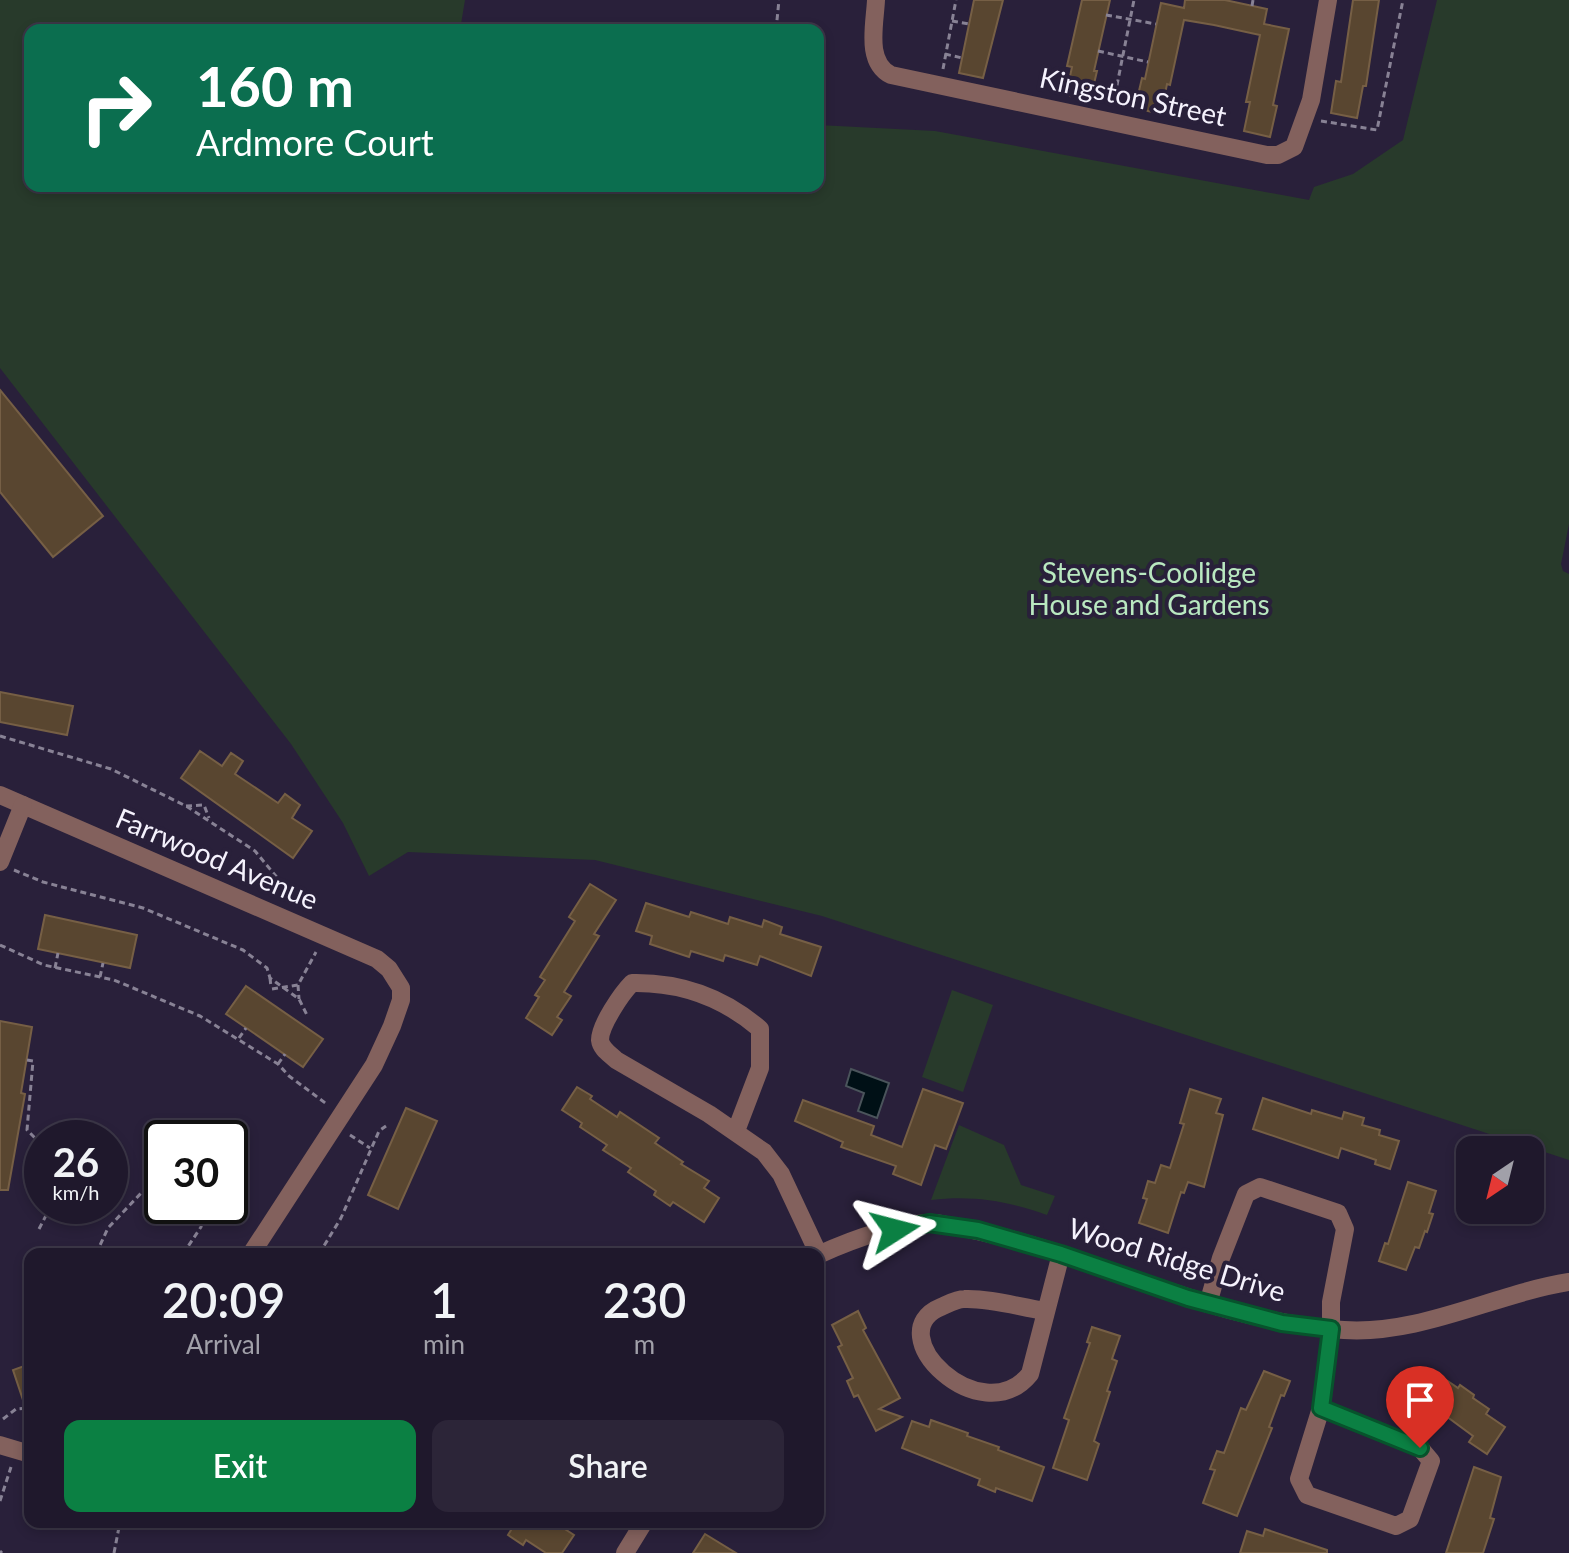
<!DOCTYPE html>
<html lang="en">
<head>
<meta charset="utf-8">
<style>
	:root { --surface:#1f182c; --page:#2c2538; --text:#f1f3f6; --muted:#a1a0a9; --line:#3c3748; --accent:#0b8043 }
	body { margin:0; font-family:Lato,sans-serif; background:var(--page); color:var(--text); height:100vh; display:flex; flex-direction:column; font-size:30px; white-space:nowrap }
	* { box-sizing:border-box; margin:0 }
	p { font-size:26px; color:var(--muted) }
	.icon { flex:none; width:44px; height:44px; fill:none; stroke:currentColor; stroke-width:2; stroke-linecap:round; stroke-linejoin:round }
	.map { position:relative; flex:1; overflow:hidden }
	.side { position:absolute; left:24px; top:1248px; width:800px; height:280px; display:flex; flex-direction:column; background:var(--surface); border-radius:16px; box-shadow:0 4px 12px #0003,0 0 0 2px var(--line) }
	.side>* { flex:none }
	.banner { position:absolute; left:24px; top:24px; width:800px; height:168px; border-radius:16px; box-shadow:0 4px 12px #0003,0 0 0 2px var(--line); background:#0b6e4f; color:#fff; overflow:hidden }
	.needle { width:52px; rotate:215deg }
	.fabs { position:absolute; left:1456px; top:1136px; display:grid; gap:16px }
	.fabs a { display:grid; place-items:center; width:88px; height:88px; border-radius:16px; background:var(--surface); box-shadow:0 4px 12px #0003,0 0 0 2px var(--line); font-size:40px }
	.speed { position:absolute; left:24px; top:1120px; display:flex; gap:16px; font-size:40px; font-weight:700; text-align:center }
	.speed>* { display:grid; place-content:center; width:104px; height:104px; border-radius:50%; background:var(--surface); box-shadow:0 4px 12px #0003,0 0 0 2px var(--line); line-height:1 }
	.speed small { font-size:20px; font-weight:400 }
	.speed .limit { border:4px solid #111; border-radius:12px; background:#fff; color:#111 }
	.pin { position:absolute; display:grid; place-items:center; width:68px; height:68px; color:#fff; margin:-82px -34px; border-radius:50% 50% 50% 0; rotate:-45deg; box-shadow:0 0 8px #0007 }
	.pin .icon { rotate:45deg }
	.me { position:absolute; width:88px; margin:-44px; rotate:81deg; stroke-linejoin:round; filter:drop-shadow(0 0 6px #0008) }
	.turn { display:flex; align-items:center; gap:28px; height:168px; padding:0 40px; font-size:36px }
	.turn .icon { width:104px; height:104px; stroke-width:2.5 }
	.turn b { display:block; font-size:56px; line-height:68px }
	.eta { display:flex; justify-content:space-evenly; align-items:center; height:136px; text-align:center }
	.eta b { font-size:48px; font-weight:600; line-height:56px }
	.action { display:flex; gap:16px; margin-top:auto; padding:16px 40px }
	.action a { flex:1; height:92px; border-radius:16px; background:var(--accent); color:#fff; font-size:32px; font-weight:600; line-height:92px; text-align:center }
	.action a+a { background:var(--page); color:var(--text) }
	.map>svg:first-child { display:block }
	.green { fill:#283a2b }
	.water { fill:#001016; stroke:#4a545b; stroke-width:2 }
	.building { fill:#594630; stroke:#765f45; stroke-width:2 }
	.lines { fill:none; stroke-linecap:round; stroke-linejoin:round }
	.path { stroke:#888295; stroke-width:3; stroke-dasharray:6 4; stroke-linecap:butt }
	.minor { stroke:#83615d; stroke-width:18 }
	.route-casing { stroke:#07532c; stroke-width:20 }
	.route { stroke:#0b8043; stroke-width:14 }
	.labels { text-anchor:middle; stroke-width:8; stroke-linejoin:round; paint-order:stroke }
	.street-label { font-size:28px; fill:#f5f2fd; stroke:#29203a }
	.park-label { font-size:28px; fill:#b9e8c0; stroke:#29203a }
</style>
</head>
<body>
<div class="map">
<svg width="1569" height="1553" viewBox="0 0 1569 1553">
	<rect width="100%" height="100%" fill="#29203a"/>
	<!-- green -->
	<g class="green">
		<polygon points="0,0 465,0 460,30 30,30 30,186 818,186 818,125 935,131 1309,200 1314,187 1353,174 1403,140 1437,0 1569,0 1569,524 1561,564 1563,571 1569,574 1569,1160 822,916 595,860 408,852 369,876 343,823 291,744 0,368"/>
		<polygon points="952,990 993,1005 963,1092 922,1077"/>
		<path d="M959,1125L1004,1145L1021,1185L1055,1196L1047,1215C1008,1201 973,1195 931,1200Z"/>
	</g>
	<!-- water -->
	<polygon class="water" points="851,1069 889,1083 877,1118 858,1111 864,1093 846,1086"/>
	<!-- building -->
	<g class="building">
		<polygon points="974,0 1003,0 983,78 959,73"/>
		<polygon points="1082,0 1110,0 1094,71 1097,71 1090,101 1066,95 1072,67 1067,66"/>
		<polygon points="1185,0 1225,0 1267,9 1264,24 1289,29 1273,105 1277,106 1270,137 1244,131 1250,102 1246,102 1260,35 1214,25 1184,20 1170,85 1167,84 1161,114 1135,108 1142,78 1145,79 1161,3 1184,8"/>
		<polygon points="1353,0 1379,0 1366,86 1363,86 1357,118 1331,113 1336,81 1341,82"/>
		<polygon points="0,390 103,516 53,557 0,492"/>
		<polygon points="0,692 73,706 67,735 0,722"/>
		<polygon points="200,751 222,766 231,753 243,761 235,774 278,803 285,794 300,805 292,818 312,831 293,858 181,778"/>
		<polygon points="590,884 616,900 594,934 599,936 564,992 571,996 557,1017 562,1020 552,1035 526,1018 539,997 535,995 545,980 540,977 575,921 569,917"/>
		<polygon points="646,903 689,917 691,912 728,924 730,917 762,927 764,920 782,927 780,934 821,947 811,976 760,956 757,965 725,955 723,961 691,951 689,957 650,944 652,936 636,931"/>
		<polygon points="45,915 137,935 130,968 38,949"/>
		<polygon points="246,986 323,1039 303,1067 226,1014"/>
		<polygon points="0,1021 32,1027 21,1093 25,1094 8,1190 0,1190"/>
		<polygon points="577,1087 592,1096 590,1099 617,1117 620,1112 659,1138 655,1143 683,1162 681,1164 709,1181 704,1188 719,1198 704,1222 673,1202 670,1206 654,1195 656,1191 628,1172 631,1168 603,1150 607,1145 580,1127 582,1123 562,1110"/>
		<polygon points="923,1089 963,1103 946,1149 935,1145 921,1185 893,1174 896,1166 841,1147 843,1142 795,1121 803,1100 874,1126 871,1135 902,1147"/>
		<polygon points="1190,1089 1221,1099 1216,1113 1223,1115 1204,1187 1188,1182 1184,1193 1181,1192 1168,1233 1139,1223 1147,1199 1143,1198 1148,1181 1155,1183 1161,1165 1170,1168 1184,1124 1180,1123"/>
		<polygon points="1263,1098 1311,1114 1312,1110 1342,1119 1344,1112 1364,1118 1362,1125 1380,1130 1379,1135 1399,1141 1390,1169 1375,1164 1376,1160 1341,1148 1338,1158 1253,1129"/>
		<polygon points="406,1108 437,1121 398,1209 368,1195"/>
		<polygon points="1408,1182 1436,1191 1429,1213 1433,1214 1427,1232 1425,1231 1419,1248 1415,1247 1406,1270 1379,1261 1385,1243 1388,1244"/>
		<polygon points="858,1311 866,1328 863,1330 900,1398 879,1409 902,1417 876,1431 858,1395 854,1397 847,1381 853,1378 838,1347 842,1345 832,1325"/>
		<polygon points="1092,1327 1120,1336 1112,1359 1117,1361 1107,1391 1110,1392 1094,1441 1099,1444 1087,1480 1053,1468 1069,1420 1064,1418 1090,1343 1087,1342"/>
		<polygon points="30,1364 30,1411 27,1412 13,1370"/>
		<polygon points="1264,1371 1290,1381 1284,1396 1281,1395 1269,1427 1272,1428 1237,1516 1203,1503 1215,1470 1210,1469 1217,1451 1224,1453 1241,1408 1246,1410"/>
		<polygon points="1436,1373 1458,1388 1460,1385 1474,1395 1473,1398 1489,1409 1486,1414 1505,1427 1487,1454 1469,1442 1473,1436 1419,1396"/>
		<polygon points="931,1420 968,1433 967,1436 999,1447 998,1450 1044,1467 1032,1501 996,1488 995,1492 978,1485 980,1479 902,1448 912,1421 929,1427"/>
		<polygon points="1474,1467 1501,1477 1490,1518 1494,1519 1483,1553 1446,1553"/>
		<polygon points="516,1522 554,1522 574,1535 562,1553 546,1553 526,1540 523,1545 508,1535"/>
		<polygon points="1265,1529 1327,1550 1327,1553 1240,1553 1247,1531 1263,1536"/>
		<polygon points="705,1534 736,1553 693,1553"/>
	</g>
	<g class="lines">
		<!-- path -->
		<g class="path">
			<polyline points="1252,6 1253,0"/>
			<polyline points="1106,15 1156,24"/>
			<polyline points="952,21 969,24"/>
			<polyline points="776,30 779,0"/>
			<polyline points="1098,51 1148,62"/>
			<polyline points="945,54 962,58"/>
			<polyline points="943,69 956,0"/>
			<polyline points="1093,86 1138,95"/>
			<polyline points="1113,105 1134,0"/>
			<polyline points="1321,121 1377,130 1403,0"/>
			<polyline points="0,736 111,769 186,806 255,851 299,904"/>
			<polyline points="186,806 204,805 209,818"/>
			<polyline points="14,870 43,882 143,908 243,950 267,968 270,978 299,999 308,1017"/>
			<polyline points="0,945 44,965 114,980 200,1016 278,1064 289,1076 328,1105"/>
			<polyline points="55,968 58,953"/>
			<polyline points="100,977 103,963"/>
			<polyline points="270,978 271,987"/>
			<polyline points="298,985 299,999"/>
			<polyline points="272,989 298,985 316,952"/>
			<polyline points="239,1038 246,1028"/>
			<polyline points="27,1060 33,1061 27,1130 42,1145"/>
			<polyline points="278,1064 285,1054"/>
			<polyline points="350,1135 370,1148"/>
			<polyline points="230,1188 231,1182"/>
			<polyline points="39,1229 51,1206"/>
			<polyline points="96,1254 108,1228 162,1171"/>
			<polyline points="183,1254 201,1227 204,1212 216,1206"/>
			<polyline points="319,1254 341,1218 379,1131 386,1126"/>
			<polyline points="3,1419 16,1409 30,1408"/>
			<polyline points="0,1501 11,1467"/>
			<polyline points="0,1551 2,1553"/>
			<polyline points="114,1553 120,1522"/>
		</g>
		<!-- minor -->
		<g class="minor">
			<path d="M876,0C875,24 865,62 891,75L1267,155H1278L1294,147L1311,100L1328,0"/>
			<polyline points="0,795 377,959 389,969 401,988 401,1000 392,1026 374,1065 251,1254"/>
			<polyline points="0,862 23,805"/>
			<path d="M736,1131L760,1068V1029C724,998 680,982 632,983C622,993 600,1025 600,1040C601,1049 610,1054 616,1060L709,1114L764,1152L781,1174L819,1255"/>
			<path d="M818,1255C851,1240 892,1225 928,1223C936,1222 945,1225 952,1226C989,1232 1023,1242 1058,1253C1152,1284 1245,1324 1344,1330C1421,1335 1494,1294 1569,1282"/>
			<polyline points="1208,1304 1221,1258 1246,1194 1260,1187 1338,1213 1345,1229 1331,1302 1331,1329 1321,1408"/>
			<path d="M1045,1311C1019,1307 990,1298 964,1299C957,1299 948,1304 941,1307C877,1333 981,1434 1030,1374L1061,1254"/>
			<polygon points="1321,1408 1420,1448 1431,1461 1410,1519 1396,1526 1307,1495 1299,1479"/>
			<polyline points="0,1445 30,1454"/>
			<polyline points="625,1553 644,1522"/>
		</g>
	</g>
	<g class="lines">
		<!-- route casing -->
		<g class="route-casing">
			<polyline id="route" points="895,1230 929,1223 978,1230 1061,1254 1188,1298 1282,1323 1331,1329 1321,1408 1420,1448"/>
		</g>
		<!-- route -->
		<use href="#route" class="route"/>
	</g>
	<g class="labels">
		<!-- street labels -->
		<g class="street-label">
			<text transform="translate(1133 97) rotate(12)" y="10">Kingston Street</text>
			<text transform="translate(217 859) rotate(23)" y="10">Farrwood Avenue</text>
			<text transform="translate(1177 1260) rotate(17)" y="10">Wood Ridge Drive</text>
		</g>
		<!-- park labels -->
		<g class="park-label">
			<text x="1149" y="583">Stevens-Coolidge<tspan x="1149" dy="32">House and Gardens</tspan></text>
		</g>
	</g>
</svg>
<div class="fabs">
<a><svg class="needle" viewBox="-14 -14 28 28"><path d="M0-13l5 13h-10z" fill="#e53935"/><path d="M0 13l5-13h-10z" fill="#a1a0a9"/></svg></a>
</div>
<div class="speed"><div>26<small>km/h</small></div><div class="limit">30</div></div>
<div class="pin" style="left:1420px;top:1448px;background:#d93025"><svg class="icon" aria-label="arrive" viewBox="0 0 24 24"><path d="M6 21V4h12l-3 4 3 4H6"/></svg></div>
<svg class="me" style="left:895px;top:1230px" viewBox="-20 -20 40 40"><path d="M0-17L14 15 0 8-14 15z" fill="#0b8043" stroke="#fff" stroke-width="4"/></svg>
<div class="banner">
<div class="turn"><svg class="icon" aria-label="right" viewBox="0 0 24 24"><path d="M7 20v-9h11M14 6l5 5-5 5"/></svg><div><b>160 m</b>Ardmore Court</div></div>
</div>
<section class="side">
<div class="eta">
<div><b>20:09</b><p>Arrival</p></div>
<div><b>1</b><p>min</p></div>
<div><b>230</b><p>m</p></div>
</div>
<div class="action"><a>Exit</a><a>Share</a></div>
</section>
</div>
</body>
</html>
